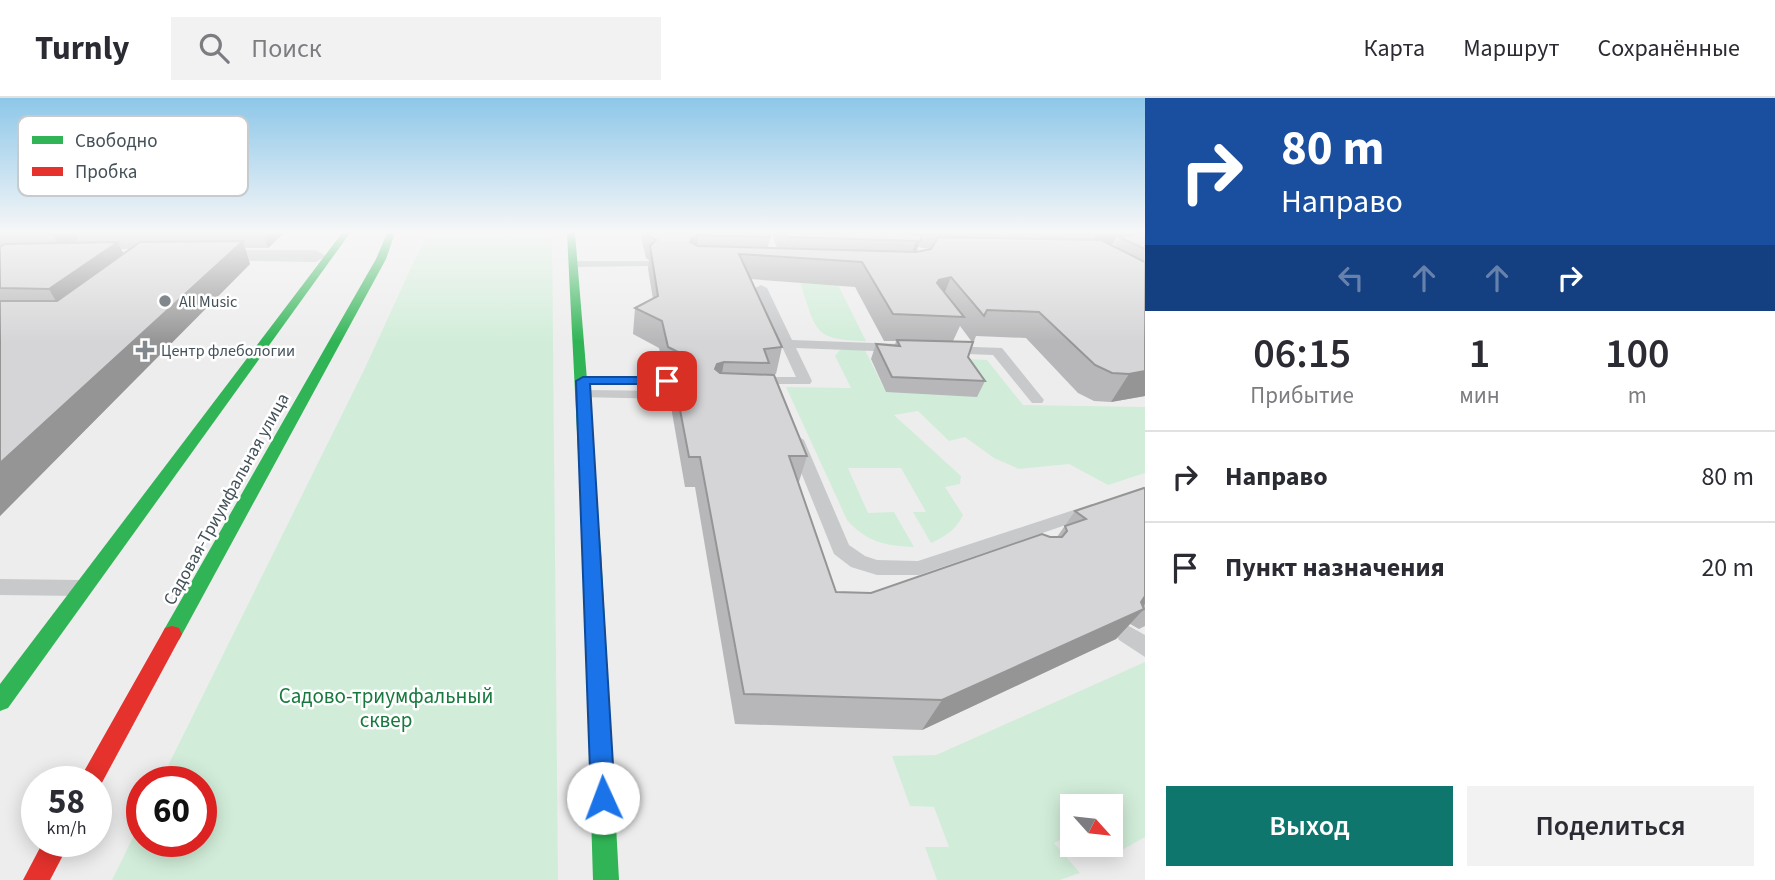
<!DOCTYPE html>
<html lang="ru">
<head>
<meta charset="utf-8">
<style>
	:root { --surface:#fff; --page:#f2f2f3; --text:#2b2b33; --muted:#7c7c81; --line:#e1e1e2; --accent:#0f766e }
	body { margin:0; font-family:"Source Sans 3",sans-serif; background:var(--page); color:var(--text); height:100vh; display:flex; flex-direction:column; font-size:26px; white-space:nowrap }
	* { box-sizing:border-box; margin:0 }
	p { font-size:23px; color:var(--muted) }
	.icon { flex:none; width:38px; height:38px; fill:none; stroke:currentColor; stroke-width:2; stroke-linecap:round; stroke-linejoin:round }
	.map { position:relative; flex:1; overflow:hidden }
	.panel { display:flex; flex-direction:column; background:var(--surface); width:630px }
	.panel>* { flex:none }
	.guide { background:#1a4fa0; color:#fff; overflow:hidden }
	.needle { width:46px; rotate:117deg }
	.fabs { position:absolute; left:1060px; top:696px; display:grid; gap:14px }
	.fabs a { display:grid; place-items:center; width:63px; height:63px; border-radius:0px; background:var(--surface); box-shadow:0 4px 18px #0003; font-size:35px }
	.speed { position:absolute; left:21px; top:668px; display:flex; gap:14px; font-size:35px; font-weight:700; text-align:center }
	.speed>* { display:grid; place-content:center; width:91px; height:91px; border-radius:50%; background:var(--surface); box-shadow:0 4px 18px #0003; line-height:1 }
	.speed small { font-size:18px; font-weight:400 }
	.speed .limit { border:10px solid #d22; background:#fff; color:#111 }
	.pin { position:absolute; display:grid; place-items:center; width:60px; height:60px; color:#fff; margin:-30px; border-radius:14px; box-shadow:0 4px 10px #0006 }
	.me { position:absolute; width:77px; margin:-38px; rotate:358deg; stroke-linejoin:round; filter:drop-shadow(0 0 5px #0008) }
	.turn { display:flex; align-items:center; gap:24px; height:147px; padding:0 21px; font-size:32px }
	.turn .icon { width:91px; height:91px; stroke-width:2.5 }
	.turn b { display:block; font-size:49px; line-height:60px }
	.lanes { display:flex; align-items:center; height:66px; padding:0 21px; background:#0003; justify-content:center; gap:35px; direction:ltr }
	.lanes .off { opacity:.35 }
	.eta { display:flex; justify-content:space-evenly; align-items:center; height:119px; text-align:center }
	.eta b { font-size:42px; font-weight:600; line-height:49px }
	.button { display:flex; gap:14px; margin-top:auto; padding:14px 21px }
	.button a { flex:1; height:80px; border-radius:0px; background:var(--accent); color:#fff; font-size:28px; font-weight:600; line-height:80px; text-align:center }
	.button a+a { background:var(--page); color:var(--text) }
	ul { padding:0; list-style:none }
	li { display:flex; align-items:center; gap:21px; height:91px; padding:0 21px; border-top:2px solid var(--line) }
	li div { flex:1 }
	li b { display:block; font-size:26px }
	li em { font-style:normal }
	header { display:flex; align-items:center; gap:42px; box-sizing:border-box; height:98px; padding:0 35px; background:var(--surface); border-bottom:2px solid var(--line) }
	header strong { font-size:33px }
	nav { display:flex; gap:38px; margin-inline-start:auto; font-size:24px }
	.search { width:490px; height:63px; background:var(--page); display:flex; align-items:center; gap:18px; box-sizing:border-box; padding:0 24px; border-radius:0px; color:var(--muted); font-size:26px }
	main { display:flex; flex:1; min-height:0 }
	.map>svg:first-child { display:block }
	.green { fill:#d1edd9 }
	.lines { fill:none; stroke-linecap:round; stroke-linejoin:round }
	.lane { fill:#c7c9cb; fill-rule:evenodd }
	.street { fill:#c7c9cb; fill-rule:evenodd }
	.fast { fill:#30b455; fill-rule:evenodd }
	.jam { fill:#e5322d; fill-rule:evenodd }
	.wall { fill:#b7b7b9; fill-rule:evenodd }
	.shaded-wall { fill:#959596 }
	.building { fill:#d5d5d7; stroke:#959596; stroke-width:2 }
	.route { fill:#1a73e8; stroke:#114b97; stroke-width:2 }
	.poi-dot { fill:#80888d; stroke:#fff; stroke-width:2.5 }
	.labels { text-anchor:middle; stroke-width:5; stroke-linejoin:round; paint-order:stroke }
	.far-poi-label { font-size:16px; fill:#445159; stroke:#fff; text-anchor:start }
	.street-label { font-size:18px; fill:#445159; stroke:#fff }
	.near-park-label { font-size:21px; fill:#17793e; stroke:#fff }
	.key { fill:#fff; stroke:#c7cbcd; stroke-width:2 }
	.key-label { font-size:19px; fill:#445159 }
</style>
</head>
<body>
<header>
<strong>Turnly</strong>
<div class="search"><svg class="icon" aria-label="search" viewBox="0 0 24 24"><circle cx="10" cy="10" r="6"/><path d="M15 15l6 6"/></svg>Поиск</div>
<nav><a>Карта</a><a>Маршрут</a><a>Сохранённые</a></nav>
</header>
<main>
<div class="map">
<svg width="1145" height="782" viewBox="0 0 1145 782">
	<rect width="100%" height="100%" fill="#eeeded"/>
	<!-- green -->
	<g class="green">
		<polygon points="427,135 552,135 558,782 112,782 142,721 142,744 201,744 201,684 160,684 365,270"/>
		<path d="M800,185L838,187L866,243C811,242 817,232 800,185Z"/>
		<path d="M840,252H865L886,294L951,260L987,262L1023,307L1145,309V375L1108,387L1069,366L1019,371L994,360L965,339L949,343L918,313L894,317L961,378L960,386L945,389L963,417C956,432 946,438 931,445L913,414H926L901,370H848L868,415L894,414L914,449C886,448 866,444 847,422L786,289L851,290L835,258Z"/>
		<polygon points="1145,564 1145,739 1115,756 1107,747 1111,747 1111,709 1073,709 1073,736 1054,745 1080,775 1060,782 937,782 925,749 949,749 934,709 910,708 892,658 936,657"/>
	</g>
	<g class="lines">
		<!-- lane -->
		<g class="lane">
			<path d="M1088,135C1110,133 1122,148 1145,144V150L1125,152Z"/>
			<polygon points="647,163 651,164 651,168 574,169 569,166 574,163"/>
			<polygon points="761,187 767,190 792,242 899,246 906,250 899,254 796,250 812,283 810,286 762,286 760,283 767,279 796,279 755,190"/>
			<polygon points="948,248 1002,250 1044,302 1042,305 1032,305 993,257 943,255 943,249"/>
			<polygon points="583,279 667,279 674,283 667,287 578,286 576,283"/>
			<polygon points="584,292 669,293 676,297 669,301 579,299 577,296"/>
			<polygon points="796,337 804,342 849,447 865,458 877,462 918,463 1092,406 1098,408 1101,412 1098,416 919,477 877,477 851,469 834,456 788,342"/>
			<polygon points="0,481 80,482 87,484 90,490 87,496 80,498 0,497"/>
			<polygon points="1127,527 1145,537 1145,559 1119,542 1116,536 1119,530"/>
		</g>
		<!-- street -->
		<polygon class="street" points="202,152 316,152 326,158 316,164 195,162 192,158 195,154"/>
		<!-- fast -->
		<g class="fast">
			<polygon points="342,135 350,135 8,610 0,613 0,586"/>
			<polygon points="387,135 395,135 386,161 179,542 172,544 165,542 162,536 165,530 376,161"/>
			<polygon points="567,135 575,135 601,453 619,782 593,782 583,453"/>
		</g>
		<!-- jam -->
		<g class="jam">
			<polygon points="172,528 179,530 182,536 98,692 96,693 96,684 78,684 165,530"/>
			<polygon points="43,744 70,744 50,782 23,782"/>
		</g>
	</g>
	<!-- wall -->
	<g class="wall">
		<path d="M0,135H284L268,150H245L250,166L0,418ZM121,151H130L124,156Z"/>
		<path d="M640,135H768L770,139L768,150H777L772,135H1145V298L1111,304L1094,303L1078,295L1026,240L976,238L968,259L985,283L977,299L886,294L871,261L876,246L895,247L896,243H884L855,189L750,181L782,249L776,276L769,277L807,358L798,387L836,494L871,495L1050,439H1057L1075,413L1145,391V528L1139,531L1130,526L1116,541L922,632L735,626L695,389H685L670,303L671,292L668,289L669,278L665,276L659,250L633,236L635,210L653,201L648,171L649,162L646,160ZM1117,138L1120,139L1114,149L1112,148ZM918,149L924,150L931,151L917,154ZM960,228L972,244L953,243Z"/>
	</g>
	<!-- shaded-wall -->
	<g class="shaded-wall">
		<polygon points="52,135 75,135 78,141 61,152"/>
		<polygon points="263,135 284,135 268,150"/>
		<polygon points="1097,135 1119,135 1111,148 1086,155"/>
		<polygon points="698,137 695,160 690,144 691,141"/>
		<polygon points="922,137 912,166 908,166 916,143"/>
		<polygon points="243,143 250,166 0,418 0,365"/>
		<polygon points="118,144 129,168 63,216 49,191"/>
		<polygon points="951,179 941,204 929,206 939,182"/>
		<polygon points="724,264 719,291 715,271 717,266"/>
		<polygon points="1145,273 1145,298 1111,304 1129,276"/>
		<polygon points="1145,497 1145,506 1139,513 1144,511 1116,541 922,632 942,602"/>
	</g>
	<!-- building -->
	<g class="building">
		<polygon points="647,135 768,135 770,139 698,137 691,141 690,144 698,148 916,154 931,151 938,139 1101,142 1145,164 1145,273 1129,276 1112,275 1095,267 1039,214 987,212 984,218 951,179 939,182 937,185 964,219 893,216 862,164 739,156 782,249 764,251 769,265 724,264 717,266 715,271 720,275 774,277 807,358 789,358 836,494 871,495 1042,436 1050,439 1062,439 1067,433 1065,428 1086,421 1075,413 1144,390 1145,391 1145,498 1141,504 1144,511 942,602 744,596 700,359 689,359 673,275 682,268 671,262 680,255 668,249 662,223 635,210 658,198 650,148 656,142 648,137"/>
		<polygon points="785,135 907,135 922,137 920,143 916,143 787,139"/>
		<polygon points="1139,135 1145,135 1145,151 1119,139"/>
		<polygon points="243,143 0,365 0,203 57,203 140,144"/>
		<polygon points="118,144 49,191 0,190 0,149 5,146"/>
		<polygon points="897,242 973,244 968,259 985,283 892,279 876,246 900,248"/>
	</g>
	<!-- sky -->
	<linearGradient id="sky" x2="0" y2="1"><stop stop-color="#8dc7e9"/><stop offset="0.55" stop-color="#f7f7f7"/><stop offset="1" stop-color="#f7f7f7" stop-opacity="0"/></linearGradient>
	<rect width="1145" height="244" fill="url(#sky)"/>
	<!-- route -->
	<polygon class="route" points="583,279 667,279 673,283 667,286 590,286 615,700 612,709 603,712 594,709 591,700 576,283"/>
	<!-- markers -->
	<g class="poi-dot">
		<circle cx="165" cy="203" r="7"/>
		<path d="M141.5 241.5h7v7h7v7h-7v7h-7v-7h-7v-7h7z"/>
	</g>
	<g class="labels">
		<!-- far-poi labels -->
		<g class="far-poi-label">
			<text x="179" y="209">All Music</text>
			<text x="161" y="258">Центр флебологии</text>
		</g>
		<!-- street labels -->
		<g class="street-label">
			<text transform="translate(226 401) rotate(-61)" y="6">Садовая-Триумфальная улица</text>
		</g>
		<!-- near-park labels -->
		<g class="near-park-label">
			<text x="386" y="605">Садово-триумфальный<tspan x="386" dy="24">сквер</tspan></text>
		</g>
	</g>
	<!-- legend -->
	<rect x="18" y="18" width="230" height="80" rx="10" class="key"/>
	<rect x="32" y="38" width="31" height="8" fill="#30b455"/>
	<rect x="32" y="69" width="31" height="9" fill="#e5322d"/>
	<g class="key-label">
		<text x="75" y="49">Свободно</text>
		<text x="75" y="80">Пробка</text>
	</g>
</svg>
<div class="fabs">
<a><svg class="needle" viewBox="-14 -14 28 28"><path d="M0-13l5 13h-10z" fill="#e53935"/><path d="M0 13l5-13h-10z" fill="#7c7c81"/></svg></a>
</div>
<div class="speed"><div>58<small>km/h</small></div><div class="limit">60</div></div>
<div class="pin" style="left:667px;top:283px;background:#d93025"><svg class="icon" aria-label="arrive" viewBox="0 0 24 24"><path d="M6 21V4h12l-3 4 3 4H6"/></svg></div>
<svg class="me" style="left:603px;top:700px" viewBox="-20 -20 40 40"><circle r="19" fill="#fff"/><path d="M0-13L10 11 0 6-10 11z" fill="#1a73e8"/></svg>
</div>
<section class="panel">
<div class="guide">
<div class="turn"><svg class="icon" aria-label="right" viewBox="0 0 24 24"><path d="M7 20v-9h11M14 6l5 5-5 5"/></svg><div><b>80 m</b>Направо</div></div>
<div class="lanes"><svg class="icon off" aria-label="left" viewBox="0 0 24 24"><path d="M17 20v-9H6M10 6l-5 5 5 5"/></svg><svg class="icon off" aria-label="ahead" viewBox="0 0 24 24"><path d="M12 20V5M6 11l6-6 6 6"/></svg><svg class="icon off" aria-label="ahead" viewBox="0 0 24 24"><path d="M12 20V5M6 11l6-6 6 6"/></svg><svg class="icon" aria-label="right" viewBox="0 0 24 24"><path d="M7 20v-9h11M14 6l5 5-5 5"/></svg></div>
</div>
<div class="eta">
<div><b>06:15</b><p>Прибытие</p></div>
<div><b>1</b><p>мин</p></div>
<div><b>100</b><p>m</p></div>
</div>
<ul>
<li><svg class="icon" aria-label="right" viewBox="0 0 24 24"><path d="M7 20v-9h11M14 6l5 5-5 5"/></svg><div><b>Направо</b></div><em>80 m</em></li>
<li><svg class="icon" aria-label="arrive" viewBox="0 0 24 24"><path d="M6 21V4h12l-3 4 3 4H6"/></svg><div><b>Пункт назначения</b></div><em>20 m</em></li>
</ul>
<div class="button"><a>Выход</a><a>Поделиться</a></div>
</section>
</main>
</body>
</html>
